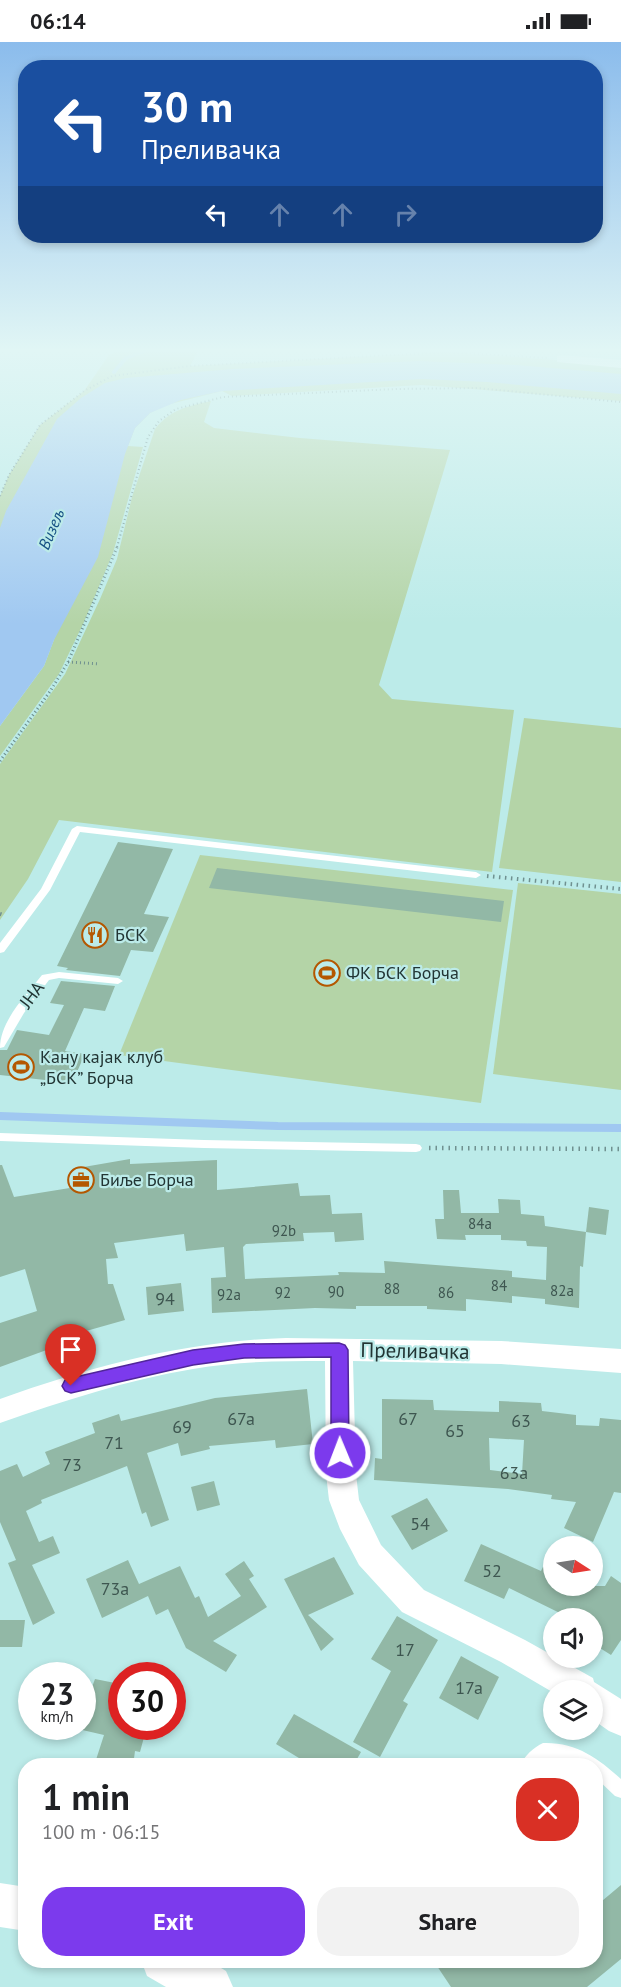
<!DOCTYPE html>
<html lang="en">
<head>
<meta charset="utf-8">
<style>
	:root { --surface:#fff; --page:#f2f2f2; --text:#202124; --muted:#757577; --accent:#7c3aed }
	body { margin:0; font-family:"PT Sans",sans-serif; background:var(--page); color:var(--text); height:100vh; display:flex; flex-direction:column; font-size:22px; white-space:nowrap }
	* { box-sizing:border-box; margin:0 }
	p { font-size:20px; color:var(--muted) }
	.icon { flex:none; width:33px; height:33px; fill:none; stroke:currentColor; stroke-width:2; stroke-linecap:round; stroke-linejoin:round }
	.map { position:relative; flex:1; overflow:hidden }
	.details { position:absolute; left:18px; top:1716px; width:585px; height:210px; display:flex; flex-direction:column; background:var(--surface); border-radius:24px; box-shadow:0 3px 9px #0003 }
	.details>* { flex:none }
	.guide { position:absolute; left:18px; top:18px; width:585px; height:183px; border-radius:24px; box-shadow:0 3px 9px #0003; background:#1a4fa0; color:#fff; overflow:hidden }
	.needle { width:39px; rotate:102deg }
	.tools { position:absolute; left:543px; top:1494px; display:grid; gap:12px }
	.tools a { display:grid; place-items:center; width:60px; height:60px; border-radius:50%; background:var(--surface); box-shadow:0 3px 9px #0003; font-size:30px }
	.speed { position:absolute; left:18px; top:1620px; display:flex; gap:12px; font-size:30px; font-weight:700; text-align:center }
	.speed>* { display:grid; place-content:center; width:78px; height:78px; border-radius:50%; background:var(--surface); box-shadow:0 3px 9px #0003; line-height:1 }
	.speed small { font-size:15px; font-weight:400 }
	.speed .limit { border:9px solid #d22; background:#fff; color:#111 }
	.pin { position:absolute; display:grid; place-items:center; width:51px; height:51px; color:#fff; margin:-62px -26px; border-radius:50% 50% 50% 0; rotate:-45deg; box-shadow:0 0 6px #0007 }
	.pin .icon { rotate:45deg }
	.me { position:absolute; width:66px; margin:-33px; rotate:359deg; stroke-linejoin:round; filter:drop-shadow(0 0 4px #0008) }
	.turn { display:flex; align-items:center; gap:21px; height:126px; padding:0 24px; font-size:27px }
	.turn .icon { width:78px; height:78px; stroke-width:2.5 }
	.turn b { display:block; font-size:42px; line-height:51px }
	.lanes { display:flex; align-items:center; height:57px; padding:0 24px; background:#0003; justify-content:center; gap:30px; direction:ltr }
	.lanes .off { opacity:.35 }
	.round { display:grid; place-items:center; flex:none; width:63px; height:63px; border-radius:24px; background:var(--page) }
	.summary { display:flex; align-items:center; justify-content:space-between; height:102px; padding:0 24px }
	h1 { font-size:36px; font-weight:700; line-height:45px }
	.button { display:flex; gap:12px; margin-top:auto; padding:12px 24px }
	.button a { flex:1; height:69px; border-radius:24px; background:var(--accent); color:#fff; font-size:24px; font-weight:700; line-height:69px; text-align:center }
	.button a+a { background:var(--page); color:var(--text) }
	.status { display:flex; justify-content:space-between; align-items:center; height:42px; padding:0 30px; background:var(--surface); direction:ltr }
	.status svg { height:16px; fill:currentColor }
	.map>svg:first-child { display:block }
	.green { fill:#b4d4a7 }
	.water { fill:#a0c8f1 }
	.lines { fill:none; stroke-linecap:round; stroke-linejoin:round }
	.stream-far1 { stroke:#a0c8f1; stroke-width:4 }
	.stream { stroke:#a0c8f1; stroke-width:8 }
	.building { fill:#92b8a6; fill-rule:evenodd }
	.path-far3 { stroke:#709190; stroke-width:2; stroke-dasharray:1 3; stroke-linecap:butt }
	.path-far2 { stroke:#709190; stroke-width:3; stroke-dasharray:1 3; stroke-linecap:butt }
	.path-far1 { stroke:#709190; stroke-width:4; stroke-dasharray:1.5 4.5; stroke-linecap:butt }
	.path { stroke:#709190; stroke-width:4.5; stroke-dasharray:1.5 5; stroke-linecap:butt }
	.service { fill:#fff; fill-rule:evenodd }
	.minor { fill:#fff; fill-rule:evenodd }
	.tertiary { fill:#fff; fill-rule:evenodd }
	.route { fill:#7c3aed; stroke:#51269a; stroke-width:1.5 }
	.labels { text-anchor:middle; stroke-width:4.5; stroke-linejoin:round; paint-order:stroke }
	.number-label { font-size:15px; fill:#3e5650 }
	.far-water-label { font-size:16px; font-style:italic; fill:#165184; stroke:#bcebe9 }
	.poi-label { font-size:18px; fill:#223534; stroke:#bcebe9; text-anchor:start }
	.street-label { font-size:18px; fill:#223534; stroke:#bcebe9 }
	.near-number-label { font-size:18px; fill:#3e5650 }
	.near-street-label { font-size:21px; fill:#223534; stroke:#bcebe9 }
</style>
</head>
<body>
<div class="status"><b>06:14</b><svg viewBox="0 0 49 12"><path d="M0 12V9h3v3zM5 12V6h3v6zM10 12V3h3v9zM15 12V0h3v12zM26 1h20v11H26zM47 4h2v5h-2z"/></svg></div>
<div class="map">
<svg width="621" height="1945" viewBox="0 0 621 1945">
	<rect width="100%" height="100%" fill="#bcebe9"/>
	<!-- green -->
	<g class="green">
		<polygon points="120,309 198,309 190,324 448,310 621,323 621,359 421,343 232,354 222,349 166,363 150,371 135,386 128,404 143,405 113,511 84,580 59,632 0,714 0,684 44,624 126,408 0,513 0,454 9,433 40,383 84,349 109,313"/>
		<path d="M211,359L204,380L214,386L300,396L450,408L379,643L392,657L514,668L492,830L59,778L28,837L0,878V722L65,632L100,557L117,517L132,455L155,387C170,368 188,364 211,359Z"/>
		<polygon points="524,676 621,686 621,840 499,826"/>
		<polygon points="200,813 513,848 481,1061 119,1013"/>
		<polygon points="518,841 621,852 621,1048 493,1032"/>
	</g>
	<!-- water -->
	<polygon class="water" points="419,319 517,323 621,332 621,352 487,340 422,337 222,349 181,358 150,371 135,386 125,412 98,515 54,598 44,624 0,684 0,486 6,469 57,377 81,356 105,341 126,336 233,327"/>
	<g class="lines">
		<!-- stream-far1 -->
		<polyline class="stream-far1" points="114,330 126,316 144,309"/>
		<!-- stream -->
		<polyline class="stream" points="0,1074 278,1084 621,1086"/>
	</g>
	<!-- building -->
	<g class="building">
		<polygon points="118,800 173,807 144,872 169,875 153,910 131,908 120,934 66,928 68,926 57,924"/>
		<polygon points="217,826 504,859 501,880 209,846"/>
		<polygon points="61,939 115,944 105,969 84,966 65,1009 85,1012 72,1041 0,1033 0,1008 7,1008 17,988 49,993 64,963 50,961"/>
		<polygon points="130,1117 130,1122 217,1118 217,1148 298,1141 300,1154 330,1153 332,1172 362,1171 364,1198 335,1200 334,1190 303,1191 304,1199 246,1202 243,1205 245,1237 339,1233 338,1230 385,1231 384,1219 512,1229 512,1235 546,1238 547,1205 527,1204 526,1199 501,1198 501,1193 465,1193 466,1198 437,1197 435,1177 444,1177 443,1148 459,1148 461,1171 499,1171 498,1157 520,1158 521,1172 544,1174 545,1184 586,1190 583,1225 580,1224 579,1266 545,1262 545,1257 512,1254 512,1261 466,1257 466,1269 427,1267 427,1264 356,1264 356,1267 315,1266 212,1271 211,1236 226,1235 224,1205 186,1209 184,1192 114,1201 118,1216 106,1217 108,1242 113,1242 125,1278 72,1293 74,1298 0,1325 0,1281 37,1269 25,1227 0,1235 0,1123 2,1123 14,1155 76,1145 72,1127"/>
		<polygon points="589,1165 609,1168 606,1193 586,1190"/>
		<polygon points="181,1241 184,1269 148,1273 146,1245"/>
		<polygon points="307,1347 313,1402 276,1406 275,1398 209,1404 210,1407 181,1414 178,1401 147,1411 169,1478 151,1485 146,1470 142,1472 127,1424 41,1458 42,1461 26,1469 39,1500 53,1494 60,1511 32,1523 55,1571 33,1583 8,1521 16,1518 0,1480 0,1429 17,1422 23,1435 50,1422 45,1410 95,1391 92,1381 119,1372 121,1379 215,1356"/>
		<path d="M382,1357L433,1358L434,1368L499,1370V1359L541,1361L542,1369L576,1373V1383L599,1384L600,1376L621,1378V1451L614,1450L593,1500L564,1486L576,1460L551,1457L552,1453L508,1447L374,1438L375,1416L382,1417ZM489,1396L524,1398L522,1432L490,1428Z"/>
		<polygon points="214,1439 220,1463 197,1469 191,1445"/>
		<polygon points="427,1456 448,1489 412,1508 391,1474"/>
		<polygon points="481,1502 541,1529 554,1502 554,1544 605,1544 611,1534 621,1541 621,1598 611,1613 592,1601 592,1576 570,1576 509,1546 504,1557 464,1539"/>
		<polygon points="334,1515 354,1552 308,1573 334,1597 321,1609 284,1537"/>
		<polygon points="128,1518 139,1542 180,1524 195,1556 199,1554 208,1575 241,1554 225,1532 244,1519 254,1534 249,1537 267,1565 213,1599 237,1613 226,1630 186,1606 168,1567 156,1573 148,1554 102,1576 86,1537"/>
		<polygon points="397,1574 438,1598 403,1659 408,1662 380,1715 353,1700 391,1629 371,1617"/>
		<polygon points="0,1578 25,1578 22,1605 0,1605"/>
		<polygon points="461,1614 499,1635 478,1678 439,1656"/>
		<polygon points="95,1637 120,1642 112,1666 122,1668 122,1684 147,1684 140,1710 135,1709 133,1724 94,1724 104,1693 78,1687 82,1684 82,1672"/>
		<polygon points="294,1672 361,1710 353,1724 312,1724 276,1702"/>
		<polygon points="621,1843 621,1917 587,1945 451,1945 433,1918 596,1918 596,1864"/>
	</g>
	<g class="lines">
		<!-- path-far3 -->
		<g class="path-far3">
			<polyline points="0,454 9,433 40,383 84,349 112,334 190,324 448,310 548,316"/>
			<polyline points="117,505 148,395 159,379 176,367 223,355 396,347 477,346 621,360"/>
		</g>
		<!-- path-far2 -->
		<g class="path-far2">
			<polyline points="68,620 99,622"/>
			<polyline points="0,719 51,648 68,620 118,503"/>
		</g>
		<!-- path-far1 -->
		<g class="path-far1">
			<polyline points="487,834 621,847"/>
			<polyline points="0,872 3,873"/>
		</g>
		<!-- path -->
		<polyline class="path" points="429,1106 621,1107"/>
		<!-- service -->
		<g class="service">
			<polygon points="77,784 476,830 481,833 476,836 80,790 50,848 4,910 0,911 0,901 41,847 72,787"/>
			<path d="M59,930L118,936L123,939L118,942L59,936L49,938L24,971L4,1005L0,1006C0,979 26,953 42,933Z"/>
			<polygon points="0,1091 204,1098 416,1102 420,1103 422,1106 420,1109 416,1110 204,1106 0,1099"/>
			<path d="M543,1701C576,1700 598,1716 621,1737V1756L615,1754L596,1736V1724C591,1724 585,1724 580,1724C569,1721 559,1717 546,1717L540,1724H520C524,1714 534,1705 543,1701Z"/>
		</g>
		<!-- minor -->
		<g class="minor">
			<polygon points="561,313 621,318 621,326 557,320 557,314"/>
			<path d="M286,1296L501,1299L621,1307V1331L501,1322L353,1319L356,1432L359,1458L381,1503L424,1548L525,1598L593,1636L594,1640L621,1657V1694L609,1689L592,1677V1648H554V1651L501,1620L402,1570L359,1523L340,1487L329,1458L326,1432L325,1319C281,1319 237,1319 193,1327C127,1338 63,1359 0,1381V1357C93,1324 187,1299 286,1296Z"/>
		</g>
		<!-- tertiary -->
		<g class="tertiary">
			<polygon points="0,1841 26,1845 26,1889 0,1885"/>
			<polygon points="141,1918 208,1918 226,1929 233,1945 166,1945 147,1934"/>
		</g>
	</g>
	<!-- sky -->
	<linearGradient id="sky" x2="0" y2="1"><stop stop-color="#8bbcec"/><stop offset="0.53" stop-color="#e1f6f5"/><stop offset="1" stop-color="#e1f6f5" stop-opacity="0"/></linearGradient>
	<rect width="621" height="582" fill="url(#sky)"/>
	<!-- route -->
	<polygon class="route" points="339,1301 345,1303 348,1308 349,1411 347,1417 340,1419 334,1417 331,1411 331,1315 244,1316 193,1323 71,1351 65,1349 62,1344 65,1338 71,1336 193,1308 244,1302"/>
	<!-- icons -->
	<defs>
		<g id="restaurant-ring" transform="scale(1.35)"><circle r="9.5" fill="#bcebe9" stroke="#b45700" stroke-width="1.5"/><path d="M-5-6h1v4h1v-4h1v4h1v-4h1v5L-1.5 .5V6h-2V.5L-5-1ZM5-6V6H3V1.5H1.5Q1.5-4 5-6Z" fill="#b45700"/></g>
		<g id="stadium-ring" transform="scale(1.35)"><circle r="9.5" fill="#bcebe9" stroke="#b45700" stroke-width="1.5"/><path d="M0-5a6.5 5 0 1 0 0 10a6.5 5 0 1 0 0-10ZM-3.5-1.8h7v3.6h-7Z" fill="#b45700"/></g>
		<g id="office-ring" transform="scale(1.35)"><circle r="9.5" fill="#bcebe9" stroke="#b45700" stroke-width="1.5"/><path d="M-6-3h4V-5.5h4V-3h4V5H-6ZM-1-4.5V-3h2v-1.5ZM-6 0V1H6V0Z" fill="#b45700"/></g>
	</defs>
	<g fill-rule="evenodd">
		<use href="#restaurant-ring" x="95" y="893"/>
		<use href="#stadium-ring" x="327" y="931"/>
		<use href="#stadium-ring" x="21" y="1025"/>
		<use href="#office-ring" x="81" y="1138"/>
	</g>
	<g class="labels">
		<!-- number labels -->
		<g class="number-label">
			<text x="480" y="1187">84a</text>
			<text x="284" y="1194">92b</text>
			<text x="499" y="1249">84</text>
			<text x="392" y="1252">88</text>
			<text x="562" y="1254">82a</text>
			<text x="336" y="1255">90</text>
			<text x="283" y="1256">92</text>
			<text x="446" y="1256">86</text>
			<text x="229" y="1258">92a</text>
		</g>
		<!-- far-water labels -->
		<g class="far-water-label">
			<text transform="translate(51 487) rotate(-67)" y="6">Визељ</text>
		</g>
		<!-- poi labels -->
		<g class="poi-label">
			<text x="115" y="899">БСК</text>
			<text x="346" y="937">ФК БСК Борча</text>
			<text x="40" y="1021">Кану кајак клуб<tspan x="40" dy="21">„БСК” Борча</tspan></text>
			<text x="100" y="1144">Биље Борча</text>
		</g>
		<!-- street labels -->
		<g class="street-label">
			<text transform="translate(32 953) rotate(-53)" y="6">ЈНА</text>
		</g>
		<!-- near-number labels -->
		<g class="near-number-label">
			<text x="165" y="1263">94</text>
			<text x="241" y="1383">67a</text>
			<text x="408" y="1383">67</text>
			<text x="521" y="1385">63</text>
			<text x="182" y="1391">69</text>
			<text x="455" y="1395">65</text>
			<text x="114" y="1407">71</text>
			<text x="72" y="1429">73</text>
			<text x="514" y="1437">63a</text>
			<text x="420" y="1488">54</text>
			<text x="492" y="1535">52</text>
			<text x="115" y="1553">73a</text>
			<text x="405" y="1614">17</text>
			<text x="469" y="1652">17a</text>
		</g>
		<!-- near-street labels -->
		<g class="near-street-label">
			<text transform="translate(415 1309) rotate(1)" y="7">Преливачка</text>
		</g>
	</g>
</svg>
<div class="tools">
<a><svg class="needle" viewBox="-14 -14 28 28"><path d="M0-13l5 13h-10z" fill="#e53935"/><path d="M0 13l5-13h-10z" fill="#757577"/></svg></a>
<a><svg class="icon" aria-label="sound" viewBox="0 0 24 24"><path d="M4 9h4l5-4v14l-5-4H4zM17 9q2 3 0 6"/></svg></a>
<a><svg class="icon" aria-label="layers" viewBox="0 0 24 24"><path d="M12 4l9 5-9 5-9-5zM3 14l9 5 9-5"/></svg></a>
</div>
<div class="speed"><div>23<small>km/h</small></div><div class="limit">30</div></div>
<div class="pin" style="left:71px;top:1344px;background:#d93025"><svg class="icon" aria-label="arrive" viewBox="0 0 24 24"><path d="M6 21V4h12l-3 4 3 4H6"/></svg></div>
<svg class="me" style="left:340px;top:1411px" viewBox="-20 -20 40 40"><circle r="17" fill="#7c3aed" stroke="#fff" stroke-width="3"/><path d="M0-11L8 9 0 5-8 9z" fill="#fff"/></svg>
<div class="guide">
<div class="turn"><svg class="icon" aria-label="left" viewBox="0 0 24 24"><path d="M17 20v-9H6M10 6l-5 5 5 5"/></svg><div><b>30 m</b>Преливачка</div></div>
<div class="lanes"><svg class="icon" aria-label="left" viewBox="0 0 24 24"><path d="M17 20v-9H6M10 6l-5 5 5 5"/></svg><svg class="icon off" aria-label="ahead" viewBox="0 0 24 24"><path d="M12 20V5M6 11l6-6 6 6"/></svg><svg class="icon off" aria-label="ahead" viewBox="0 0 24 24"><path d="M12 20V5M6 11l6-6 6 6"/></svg><svg class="icon off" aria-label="right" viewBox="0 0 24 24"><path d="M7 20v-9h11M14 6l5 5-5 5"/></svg></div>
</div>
<section class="details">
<div class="summary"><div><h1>1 min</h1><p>100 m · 06:15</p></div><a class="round" style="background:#d93025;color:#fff"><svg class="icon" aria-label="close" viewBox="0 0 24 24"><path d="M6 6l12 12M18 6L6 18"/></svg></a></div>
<div class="button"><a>Exit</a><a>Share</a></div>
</section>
</div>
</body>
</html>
